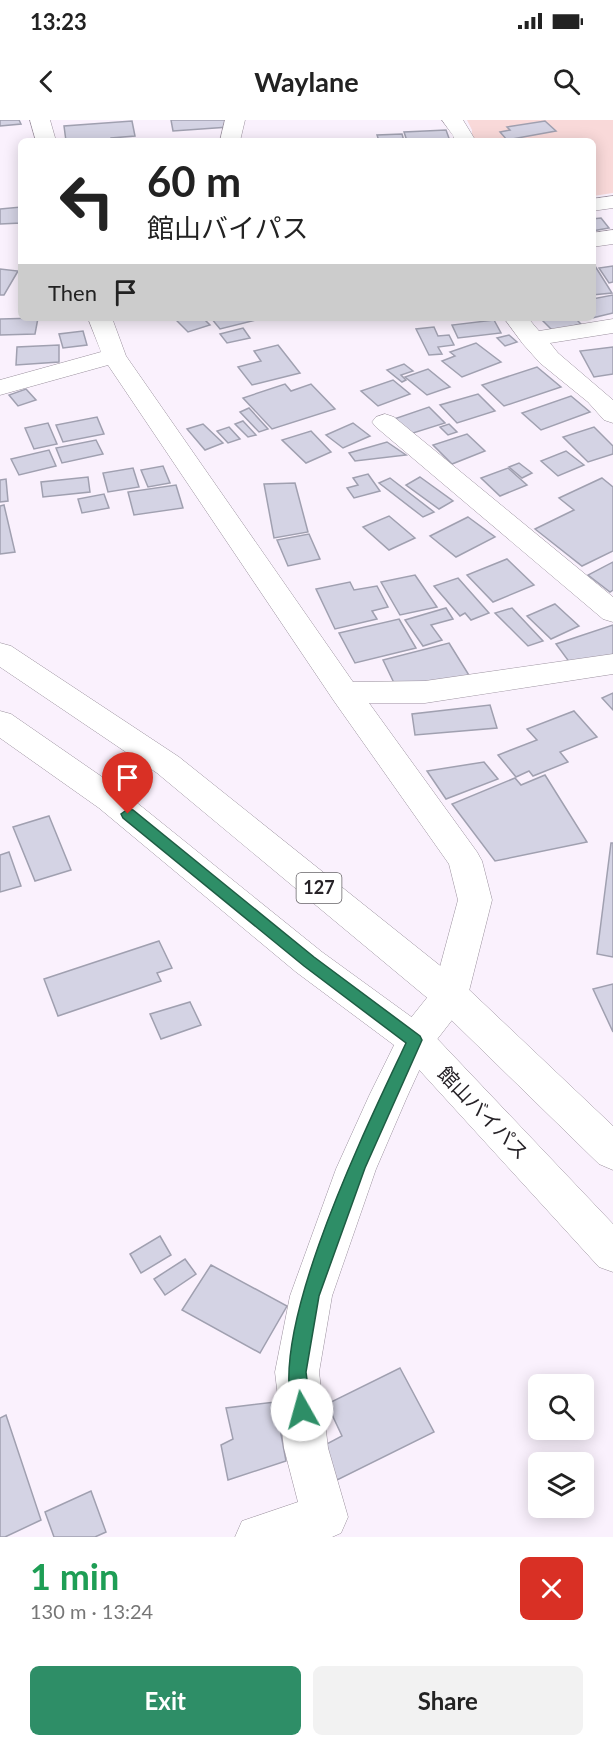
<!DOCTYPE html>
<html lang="en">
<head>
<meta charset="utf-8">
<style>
	:root { --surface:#fff; --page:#f2f2f2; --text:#222; --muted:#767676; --accent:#2e8e67 }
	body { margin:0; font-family:Lato,"Noto Sans JP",sans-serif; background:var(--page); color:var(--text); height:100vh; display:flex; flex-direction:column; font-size:22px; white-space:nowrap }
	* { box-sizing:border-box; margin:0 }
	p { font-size:20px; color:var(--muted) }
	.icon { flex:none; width:33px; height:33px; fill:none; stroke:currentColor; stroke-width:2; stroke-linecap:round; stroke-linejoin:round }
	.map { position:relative; height:1417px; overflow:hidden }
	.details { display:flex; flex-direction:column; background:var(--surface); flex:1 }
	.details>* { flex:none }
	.banner { position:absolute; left:18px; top:18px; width:578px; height:183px; border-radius:9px; box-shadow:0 3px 15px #0003; background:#fff; color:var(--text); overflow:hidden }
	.controls { position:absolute; left:528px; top:1254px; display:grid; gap:12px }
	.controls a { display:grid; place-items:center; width:66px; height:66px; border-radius:9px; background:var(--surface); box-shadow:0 3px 15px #0003; font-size:30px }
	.pin { position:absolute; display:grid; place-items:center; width:51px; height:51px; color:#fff; margin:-62px -26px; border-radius:50% 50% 50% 0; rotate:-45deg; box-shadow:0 0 6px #0007 }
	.pin .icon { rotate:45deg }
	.me { position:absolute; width:66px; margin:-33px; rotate:353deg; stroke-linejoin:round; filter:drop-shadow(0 0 4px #0008) }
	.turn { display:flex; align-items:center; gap:21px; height:126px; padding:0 30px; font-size:27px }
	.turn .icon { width:78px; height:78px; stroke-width:2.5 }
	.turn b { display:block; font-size:42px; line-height:51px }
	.then { display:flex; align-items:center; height:57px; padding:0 30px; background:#0003; gap:12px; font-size:22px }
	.round { display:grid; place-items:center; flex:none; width:63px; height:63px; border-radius:9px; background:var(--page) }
	.summary { display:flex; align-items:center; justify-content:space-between; height:102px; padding:0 30px }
	h1 { font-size:36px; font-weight:700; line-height:45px; color:#1e9e55 }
	.button { display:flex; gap:12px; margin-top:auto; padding:12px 30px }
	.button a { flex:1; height:69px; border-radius:9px; background:var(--accent); color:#fff; font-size:24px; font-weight:700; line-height:69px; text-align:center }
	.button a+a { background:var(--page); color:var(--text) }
	.status { display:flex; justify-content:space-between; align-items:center; height:42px; padding:0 30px; background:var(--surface); direction:ltr }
	.status svg { height:16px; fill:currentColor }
	header { display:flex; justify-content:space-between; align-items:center; height:78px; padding:0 30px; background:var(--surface); font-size:27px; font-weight:700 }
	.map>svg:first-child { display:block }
	.green { fill:#f9d9d9 }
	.building { fill:#d4d3e4; stroke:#a0a0b0; stroke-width:1.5 }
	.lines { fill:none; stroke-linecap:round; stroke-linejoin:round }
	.minor-casing { stroke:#9a909d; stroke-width:1 }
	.highway-casing { stroke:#9a909d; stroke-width:1 }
	.minor { fill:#fff; fill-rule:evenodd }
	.highway { fill:#fff; fill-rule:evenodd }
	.route { fill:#2e8e67; stroke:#1e5c43; stroke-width:1.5 }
	.labels { text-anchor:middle; stroke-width:4.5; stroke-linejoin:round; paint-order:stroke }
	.shield { fill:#fff; stroke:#676468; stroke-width:1.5 }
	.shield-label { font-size:18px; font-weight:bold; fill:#262227 }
	.street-label { font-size:20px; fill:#262227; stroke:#fff }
</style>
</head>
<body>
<div class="status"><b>13:23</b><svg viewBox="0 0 49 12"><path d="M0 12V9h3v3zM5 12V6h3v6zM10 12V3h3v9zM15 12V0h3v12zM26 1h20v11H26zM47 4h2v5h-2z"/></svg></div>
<header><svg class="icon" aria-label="back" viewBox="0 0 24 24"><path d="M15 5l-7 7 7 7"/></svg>Waylane<svg class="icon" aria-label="search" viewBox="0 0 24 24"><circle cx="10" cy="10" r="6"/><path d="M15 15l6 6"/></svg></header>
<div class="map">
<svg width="613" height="1417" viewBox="0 0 613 1417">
	<rect width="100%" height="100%" fill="#faf1fd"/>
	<!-- green -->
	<polygon class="green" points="467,0 613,0 613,73 593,76 592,21 472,21 472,10"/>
	<!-- building -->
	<g class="building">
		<polygon points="0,0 19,0 21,4 0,6"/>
		<polygon points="171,0 227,0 229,7 173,11"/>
		<polygon points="132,1 135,16 111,18 111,21 66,21 64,6"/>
		<polygon points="545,1 556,11 507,20 500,12 510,10 507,7"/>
		<polygon points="446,10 450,21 407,21 404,12"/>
		<polygon points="402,14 404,21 379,21 377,15"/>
		<polygon points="21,87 21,103 0,104 0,89"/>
		<polygon points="601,98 609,108 592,111 592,99"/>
		<polygon points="595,146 612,173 592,175 592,147"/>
		<polygon points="613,146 613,162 609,163 599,148"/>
		<polygon points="0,149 18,151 4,175 0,175"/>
		<polygon points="613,175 613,193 592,198 592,179"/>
		<polygon points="38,198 35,214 0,215 0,199"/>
		<polygon points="203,198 210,205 188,212 175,199"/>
		<polygon points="211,198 264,198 220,209"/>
		<polygon points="540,198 575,198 581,204 553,211"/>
		<polygon points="494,200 501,213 458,218 452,205"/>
		<polygon points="434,207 438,216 449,215 454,225 438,227 442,234 429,235 416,209"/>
		<polygon points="243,208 250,218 227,223 220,214"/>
		<polygon points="83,211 87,225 63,228 59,214"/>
		<polygon points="509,215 517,222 505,226 497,218"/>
		<polygon points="476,223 501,242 462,257 442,241 455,236 450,232"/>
		<polygon points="59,225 59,242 16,245 17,227"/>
		<polygon points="278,225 300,253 252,265 238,247 261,241 254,231"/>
		<polygon points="613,227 613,254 594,257 580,231"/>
		<polygon points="404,244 413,251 401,255 406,260 402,262 387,250"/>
		<polygon points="537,247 561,267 504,286 482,265"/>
		<polygon points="428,249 450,267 427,275 405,257"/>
		<polygon points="393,260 410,274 378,286 361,271"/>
		<polygon points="285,264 291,271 311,264 335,289 272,309 243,278"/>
		<polygon points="26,269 36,280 18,286 9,275"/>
		<polygon points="478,274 495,291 457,303 440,285"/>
		<polygon points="571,276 590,292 541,310 522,293"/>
		<polygon points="429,287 445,303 410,314 394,299"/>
		<polygon points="249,288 268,309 259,312 240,292"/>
		<polygon points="97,297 104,314 63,322 56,305"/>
		<polygon points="243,301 256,315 248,317 235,304"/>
		<polygon points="48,303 57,324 34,329 25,308"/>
		<polygon points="353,303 370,316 343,328 326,315"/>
		<polygon points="203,304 223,323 205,330 187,309"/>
		<polygon points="449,304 457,312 448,315 440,307"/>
		<polygon points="229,307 240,319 228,323 217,311"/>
		<polygon points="594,307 613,326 613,334 588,342 563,317"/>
		<polygon points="311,311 331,332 306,343 282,320"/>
		<polygon points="467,314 485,331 452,344 433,325"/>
		<polygon points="96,320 103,334 62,343 56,328"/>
		<polygon points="387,322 406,335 355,341 349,333"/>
		<polygon points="49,330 56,346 19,355 11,339"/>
		<polygon points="566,331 584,345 558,356 541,341"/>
		<polygon points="519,343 532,353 522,358 509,347"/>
		<polygon points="163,346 170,363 148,367 141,350"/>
		<polygon points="133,348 139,367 108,372 103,353"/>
		<polygon points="508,348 527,365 500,376 481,358"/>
		<polygon points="368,354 380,371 354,378 347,368 358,365 353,358"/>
		<polygon points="88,357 90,372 43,377 41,362"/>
		<polygon points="420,357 453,381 439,389 406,365"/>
		<polygon points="390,358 434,392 423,397 379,363"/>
		<polygon points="602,358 613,367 613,431 582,446 535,409 574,390 559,378"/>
		<polygon points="6,359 8,381 0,382 0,360"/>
		<polygon points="295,363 308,412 274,418 264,364"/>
		<polygon points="176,365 183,388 134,395 128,372"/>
		<polygon points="104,374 109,388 82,393 78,379"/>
		<polygon points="4,385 15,432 0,434 0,386"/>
		<polygon points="389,396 415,418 389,430 363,407"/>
		<polygon points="468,397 495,417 456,437 430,416"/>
		<polygon points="309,414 320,439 288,446 277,420"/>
		<polygon points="507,439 534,465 493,482 467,455"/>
		<polygon points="613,442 613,470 610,472 588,455"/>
		<polygon points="415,455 437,487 400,495 381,462"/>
		<polygon points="458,458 489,493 471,500 465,493 460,496 434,466"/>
		<polygon points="350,462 354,470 377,466 388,487 372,491 377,499 335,509 316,469"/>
		<polygon points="555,484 579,506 551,519 527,496"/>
		<polygon points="446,488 453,499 431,505 442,520 423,526 405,500"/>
		<polygon points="512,488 543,521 528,526 495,493"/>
		<polygon points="399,499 416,528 355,543 339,513"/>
		<polygon points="613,505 613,535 570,543 556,524"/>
		<polygon points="449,523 472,560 395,565 383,540"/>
		<polygon points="613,573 613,590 602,578"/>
		<polygon points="490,585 497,608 415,615 412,594"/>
		<polygon points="574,591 597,617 560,632 568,642 533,656 529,651 516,657 498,635 537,620 527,609"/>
		<polygon points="484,642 498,659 446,679 427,651"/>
		<polygon points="545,655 587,722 495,741 452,684 515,658 521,665"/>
		<polygon points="49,696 71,750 35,761 13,707"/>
		<polygon points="611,723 613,723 613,837 597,834"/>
		<polygon points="9,732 21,766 0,772 0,735"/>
		<polygon points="159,821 172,848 157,853 161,861 58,896 44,859"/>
		<polygon points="613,864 613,912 593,869"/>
		<polygon points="190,882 201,905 161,919 150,894"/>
		<polygon points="160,1116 171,1135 141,1153 130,1134"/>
		<polygon points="185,1139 196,1154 165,1175 154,1159"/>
		<polygon points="211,1145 287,1186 260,1233 182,1190"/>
		<polygon points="400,1248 434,1312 337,1360 321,1327 342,1316 327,1284"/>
		<polygon points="275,1282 286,1341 228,1360 221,1325 233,1319 226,1288"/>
		<polygon points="6,1295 41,1400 5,1417 0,1417 0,1298"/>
		<polygon points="91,1371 106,1412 95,1417 54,1417 45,1392"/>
	</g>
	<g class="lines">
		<!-- minor casing -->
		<g class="minor-casing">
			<g id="minor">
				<polygon points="30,0 50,0 56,21 36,21"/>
				<polygon points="225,0 245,0 240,21 220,21"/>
				<polygon points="442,0 463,0 474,18 472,21 451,21 454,17"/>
				<polygon points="613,76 613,88 592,91 592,79"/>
				<polygon points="613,110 613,124 592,127 592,113"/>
				<polygon points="88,198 112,198 126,236 353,562 425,561 613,534 613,554 425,583 369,583 477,732 482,741 492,780 468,875 463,886 428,931 407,977 376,1049 332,1176 319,1252 328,1328 348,1397 341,1413 332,1417 235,1417 242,1401 298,1382 284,1328 275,1252 290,1176 336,1049 369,976 402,909 434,869 458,780 449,744 334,581 108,245 0,275 0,260 101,232"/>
				<polygon points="504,198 528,198 539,211 613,199 613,213 550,223 558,233 613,280 613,303 604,300 588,282 540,243 523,224"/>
				<polygon points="385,294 394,297 613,477 613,502 603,499 376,307 372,302 376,297"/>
			</g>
		</g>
		<!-- highway casing -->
		<g class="highway-casing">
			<g id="highway">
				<polygon points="0,523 11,526 179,637 463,864 613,1006 613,1050 599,1044 437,886 157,653 0,547"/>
				<polygon points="0,591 11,594 121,670 322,832 428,909 613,1104 613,1152 599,1147 402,931 296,852 99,688 0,618"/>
			</g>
		</g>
		<!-- minor -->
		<use href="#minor" class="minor"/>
		<!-- highway -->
		<use href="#highway" class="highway"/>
	</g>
	<!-- route -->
	<path class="route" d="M128,689L133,690L314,837L420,916L422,920L365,1048L319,1176L306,1252L311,1290L308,1296L302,1299L295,1296C262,1217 370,1000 406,923L304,846L123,698L121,694Z"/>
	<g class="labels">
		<!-- shield labels -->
		<rect class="shield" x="296.5" y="753" width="45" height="30" rx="4.5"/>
		<g class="shield-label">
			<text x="319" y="774">127</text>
		</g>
		<!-- street labels -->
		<g class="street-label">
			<text transform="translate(483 993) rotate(46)" y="7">館山バイパス</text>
		</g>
	</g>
</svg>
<div class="controls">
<a><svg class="icon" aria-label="search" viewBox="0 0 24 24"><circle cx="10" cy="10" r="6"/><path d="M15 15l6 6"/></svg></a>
<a><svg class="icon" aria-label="layers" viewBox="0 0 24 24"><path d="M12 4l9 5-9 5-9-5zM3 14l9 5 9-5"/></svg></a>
</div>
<div class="pin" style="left:128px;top:694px;background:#d93025"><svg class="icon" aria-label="arrive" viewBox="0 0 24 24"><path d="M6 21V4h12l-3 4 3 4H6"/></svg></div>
<svg class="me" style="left:302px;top:1290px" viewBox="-20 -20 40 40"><circle r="19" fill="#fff"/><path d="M0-13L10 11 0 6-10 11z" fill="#2e8e67"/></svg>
<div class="banner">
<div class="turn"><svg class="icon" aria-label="left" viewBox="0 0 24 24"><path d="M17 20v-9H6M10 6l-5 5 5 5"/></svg><div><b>60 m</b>館山バイパス</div></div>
<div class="then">Then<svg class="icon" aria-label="arrive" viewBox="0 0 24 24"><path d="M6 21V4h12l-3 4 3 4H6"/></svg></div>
</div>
</div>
<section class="details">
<div class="summary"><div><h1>1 min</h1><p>130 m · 13:24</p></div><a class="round" style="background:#d93025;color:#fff"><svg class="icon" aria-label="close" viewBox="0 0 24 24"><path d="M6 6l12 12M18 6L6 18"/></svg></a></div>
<div class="button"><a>Exit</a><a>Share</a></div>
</section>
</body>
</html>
